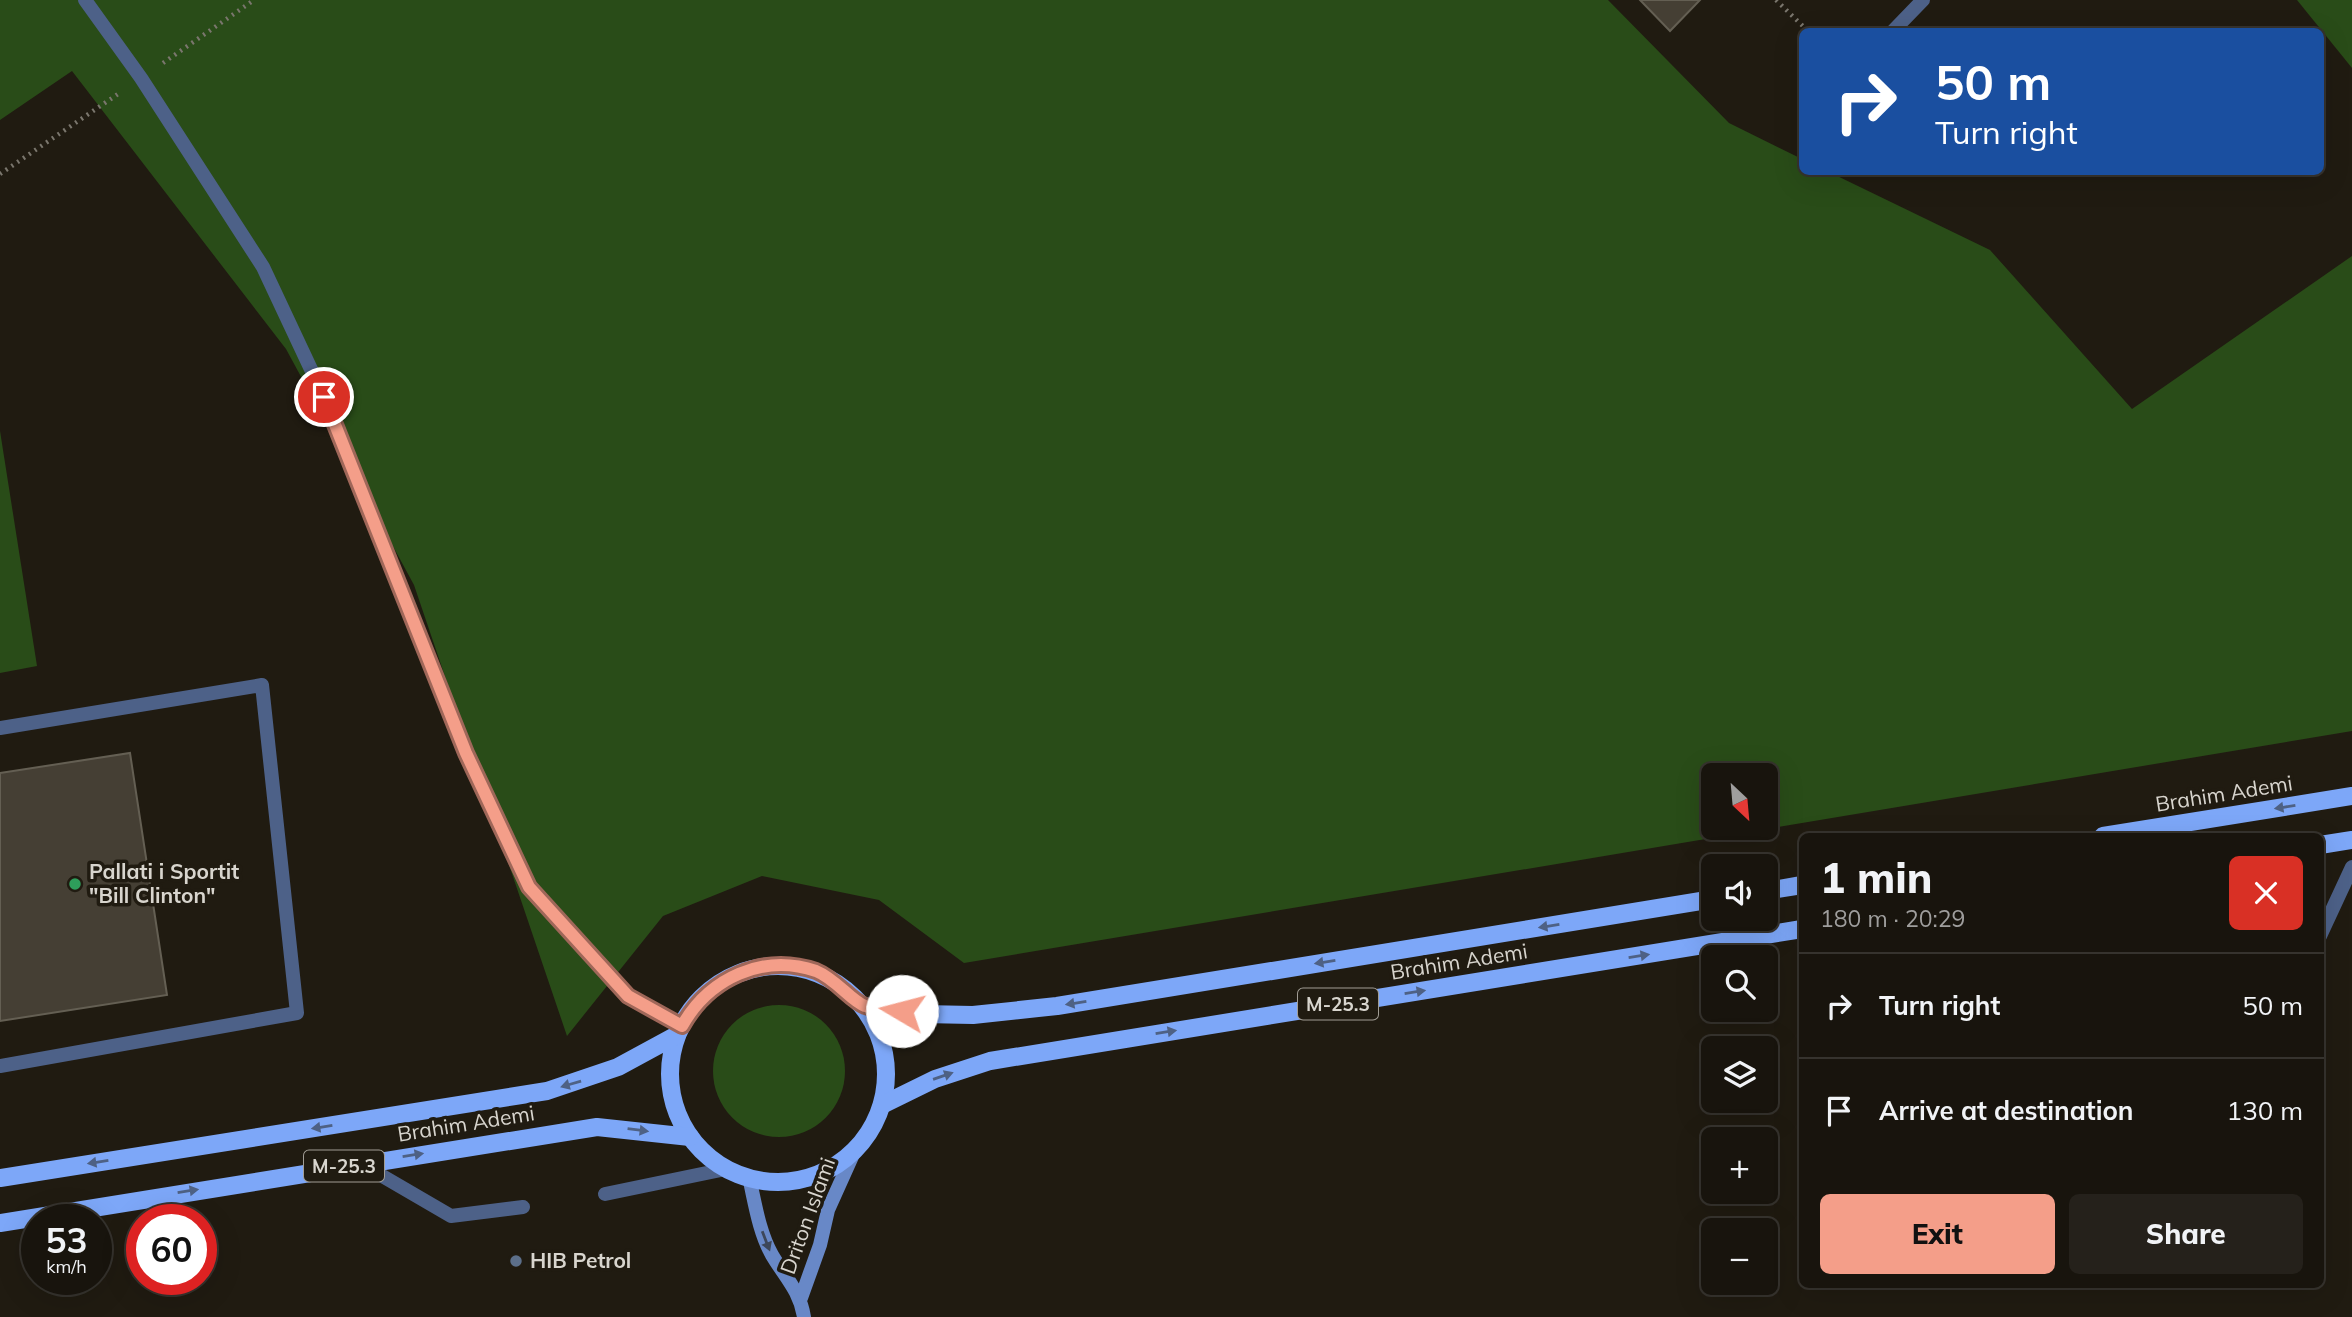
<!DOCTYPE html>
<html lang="en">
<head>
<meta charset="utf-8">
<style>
	:root { --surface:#18140d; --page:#25211b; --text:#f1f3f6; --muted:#9f9e9d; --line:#36332e; --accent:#f49e89 }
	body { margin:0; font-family:Mulish,sans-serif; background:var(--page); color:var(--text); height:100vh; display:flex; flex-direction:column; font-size:26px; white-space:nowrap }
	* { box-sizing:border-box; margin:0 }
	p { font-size:23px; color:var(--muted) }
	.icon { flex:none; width:38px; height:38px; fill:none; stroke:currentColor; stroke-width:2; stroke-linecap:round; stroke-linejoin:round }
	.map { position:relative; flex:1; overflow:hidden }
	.sheet { position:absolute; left:1799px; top:833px; width:525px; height:455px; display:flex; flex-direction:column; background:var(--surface); border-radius:10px; box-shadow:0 7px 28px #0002,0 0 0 2px var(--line) }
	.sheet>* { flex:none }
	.banner { position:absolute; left:1799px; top:28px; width:525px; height:147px; border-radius:10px; box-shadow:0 7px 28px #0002,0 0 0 2px var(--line); background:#1a4fa0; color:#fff; overflow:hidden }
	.needle { width:46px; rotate:154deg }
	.fabs { position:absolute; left:1701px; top:763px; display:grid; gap:14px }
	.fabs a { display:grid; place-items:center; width:77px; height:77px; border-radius:10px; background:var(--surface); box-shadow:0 7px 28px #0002,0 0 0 2px var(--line); font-size:35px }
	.speed { position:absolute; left:21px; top:1204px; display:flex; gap:14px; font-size:35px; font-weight:700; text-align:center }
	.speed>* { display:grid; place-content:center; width:91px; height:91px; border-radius:50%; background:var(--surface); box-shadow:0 7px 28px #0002,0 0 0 2px var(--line); line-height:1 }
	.speed small { font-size:18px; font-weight:400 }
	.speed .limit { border:10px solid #d22; background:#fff; color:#111 }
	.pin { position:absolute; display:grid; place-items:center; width:60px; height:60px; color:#fff; margin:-30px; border:4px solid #fff; border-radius:50%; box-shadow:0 2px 7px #0007 }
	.me { position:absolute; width:77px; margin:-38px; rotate:278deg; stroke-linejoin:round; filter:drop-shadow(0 0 5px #0008) }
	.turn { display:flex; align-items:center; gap:24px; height:147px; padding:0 21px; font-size:32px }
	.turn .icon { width:91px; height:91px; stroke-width:2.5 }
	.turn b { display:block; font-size:49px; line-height:60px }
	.round { display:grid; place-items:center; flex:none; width:74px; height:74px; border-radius:10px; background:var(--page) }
	.summary { display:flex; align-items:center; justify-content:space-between; height:119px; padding:0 21px }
	h1 { font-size:42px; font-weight:800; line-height:52px }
	.button { display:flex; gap:14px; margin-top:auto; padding:14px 21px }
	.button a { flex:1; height:80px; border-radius:10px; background:var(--accent); color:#111; font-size:28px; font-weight:800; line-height:80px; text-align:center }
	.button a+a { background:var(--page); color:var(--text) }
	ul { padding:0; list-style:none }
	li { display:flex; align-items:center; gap:21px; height:105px; padding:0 21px; border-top:2px solid var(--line) }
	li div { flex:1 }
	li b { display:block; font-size:26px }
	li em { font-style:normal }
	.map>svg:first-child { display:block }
	.green { fill:#294c18; fill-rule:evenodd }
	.building { fill:#453f34; stroke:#645f53; stroke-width:2 }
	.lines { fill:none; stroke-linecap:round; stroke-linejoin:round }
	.path { stroke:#7a766d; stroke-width:4.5; stroke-dasharray:2 5; stroke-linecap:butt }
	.lane { stroke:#4d6188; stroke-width:14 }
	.street { stroke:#4d6188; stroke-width:14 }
	.secondary { stroke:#6888c7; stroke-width:14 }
	.primary { stroke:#7da7f8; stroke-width:18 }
	.oneway { fill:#4e6184 }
	.oneway2 { fill:#3d475a }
	.route-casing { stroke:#9f6759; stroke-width:18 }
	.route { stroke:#f49e89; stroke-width:12 }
	.leisure-dot { fill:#2e9e5b; stroke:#201b11; stroke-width:2.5 }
	.service-dot { fill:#5c6f8a; stroke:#201b11; stroke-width:2.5 }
	.labels { text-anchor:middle; stroke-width:7; stroke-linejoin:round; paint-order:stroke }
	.shield { fill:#201b11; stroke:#a19d95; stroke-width:2 }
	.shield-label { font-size:19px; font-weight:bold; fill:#d8d5ce }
	.street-label { font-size:21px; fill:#d8d5ce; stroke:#201b11 }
	.poi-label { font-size:21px; font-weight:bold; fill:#d8d5ce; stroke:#201b11; text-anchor:start }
</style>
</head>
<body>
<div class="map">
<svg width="2352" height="1317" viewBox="0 0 2352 1317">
	<rect width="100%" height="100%" fill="#201b11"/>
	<!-- green -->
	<g class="green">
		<path d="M0,0H1608L1729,123L1802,159V172H1829L1990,250L2132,409L2352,256V731L964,963L879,900L762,876L663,916L567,1036L414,585L286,349L72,71L0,120ZM1713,775H1766V828H1713Z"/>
		<polygon points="2297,0 2352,0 2352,68"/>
		<polygon points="0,431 37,666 0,673"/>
		<circle cx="779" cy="1071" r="66"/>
	</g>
	<!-- building -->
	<g class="building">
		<polygon points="1640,0 1700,0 1670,31"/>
		<polygon points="130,753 167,995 0,1021 0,773"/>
	</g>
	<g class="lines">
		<!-- path -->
		<g class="path">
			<polyline points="1776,0 1809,32"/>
			<polyline points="163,63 254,0"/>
			<polyline points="0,174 121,92"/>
		</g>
		<!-- lane -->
		<g class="lane">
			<polyline points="1892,32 1923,0"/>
			<polyline points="0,728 262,685 297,1013 0,1066"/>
			<polyline points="360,1163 451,1216 523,1207"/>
			<polyline points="605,1194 721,1170"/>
		</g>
		<!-- street -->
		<g class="street">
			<polyline points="85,0 141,78 263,267 324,397 466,753 529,887 628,996 682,1026"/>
			<polyline points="2320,936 2352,867"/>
		</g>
		<!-- secondary -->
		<g class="secondary">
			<path d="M749,1177C755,1203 759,1232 772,1255C785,1277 800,1291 804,1317"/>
			<polyline points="801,1298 820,1245 828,1210 855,1150"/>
		</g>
		<!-- primary -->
		<g class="primary">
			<polyline points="2103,836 2352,796"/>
			<polyline points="2320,845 2352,840"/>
			<polyline points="1766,891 1802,885"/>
			<circle cx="778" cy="1074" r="108"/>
			<polyline points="863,1006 922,1014 973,1015 1057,1006 1713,899"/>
			<polyline points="882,1105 935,1079 990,1061 1802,929"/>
			<polyline points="0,1178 547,1091 618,1067 677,1035"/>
			<polyline points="0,1223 597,1127 690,1137"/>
		</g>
	</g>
	<!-- one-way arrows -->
	<defs><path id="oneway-solid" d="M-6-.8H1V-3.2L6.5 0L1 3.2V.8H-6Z" transform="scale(1.75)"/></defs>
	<g class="oneway">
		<use href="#oneway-solid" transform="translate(2285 807) rotate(171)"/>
		<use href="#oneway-solid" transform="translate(1549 926) rotate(171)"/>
		<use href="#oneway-solid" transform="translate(1639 956) rotate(-9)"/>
		<use href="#oneway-solid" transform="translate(1325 962) rotate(171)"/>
		<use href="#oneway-solid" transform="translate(1415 992) rotate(-9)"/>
		<use href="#oneway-solid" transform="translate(1076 1003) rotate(171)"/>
		<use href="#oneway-solid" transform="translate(1166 1032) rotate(-9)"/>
		<use href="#oneway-solid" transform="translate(943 1076) rotate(-19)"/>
		<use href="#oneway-solid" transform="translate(571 1084) rotate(164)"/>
		<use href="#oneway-solid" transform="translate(322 1127) rotate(171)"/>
		<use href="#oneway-solid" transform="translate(638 1130) rotate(7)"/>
		<use href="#oneway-solid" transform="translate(413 1155) rotate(-9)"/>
		<use href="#oneway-solid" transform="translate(98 1162) rotate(171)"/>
		<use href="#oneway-solid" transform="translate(188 1191) rotate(-9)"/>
	</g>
	<use class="oneway2" href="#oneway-solid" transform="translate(766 1241) rotate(69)"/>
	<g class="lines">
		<!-- route casing -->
		<g class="route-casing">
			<path id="route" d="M324,397L466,753L529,887L628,996L682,1026C709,978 763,953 816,971C836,979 851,1001 865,1006C875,1010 891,1010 902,1011"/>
		</g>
		<!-- route -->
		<use href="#route" class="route"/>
	</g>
	<!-- markers -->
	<circle class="leisure-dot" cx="75" cy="884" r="7"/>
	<circle class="service-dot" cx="516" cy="1261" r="7"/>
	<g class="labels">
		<!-- shield labels -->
		<g class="shield">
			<rect x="1298" y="988.5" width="80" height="31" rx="5"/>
			<rect x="304" y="1150.5" width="80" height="31" rx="5"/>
		</g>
		<g class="shield-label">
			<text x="1338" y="1011">M-25.3</text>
			<text x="344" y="1173">M-25.3</text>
		</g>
		<!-- street labels -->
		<g class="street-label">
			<text transform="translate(2224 794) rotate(-9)" y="7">Brahim Ademi</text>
			<text transform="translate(1459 962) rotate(-9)" y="7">Brahim Ademi</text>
			<text transform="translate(466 1124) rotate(-9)" y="7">Brahim Ademi</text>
			<text transform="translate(808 1216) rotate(-70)" y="7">Driton Islami</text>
		</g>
		<!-- poi labels -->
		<g class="poi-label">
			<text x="89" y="879">Pallati i Sportit<tspan x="89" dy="24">"Bill Clinton"</tspan></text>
			<text x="530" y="1268">HIB Petrol</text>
		</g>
	</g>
</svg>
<div class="fabs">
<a><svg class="needle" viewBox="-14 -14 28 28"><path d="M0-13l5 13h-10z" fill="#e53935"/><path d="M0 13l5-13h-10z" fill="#9f9e9d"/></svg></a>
<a><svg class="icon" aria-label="sound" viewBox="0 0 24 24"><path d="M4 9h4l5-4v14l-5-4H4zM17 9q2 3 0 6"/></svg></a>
<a><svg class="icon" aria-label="search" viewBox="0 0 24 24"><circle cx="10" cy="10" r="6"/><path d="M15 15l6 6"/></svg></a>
<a><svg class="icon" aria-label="layers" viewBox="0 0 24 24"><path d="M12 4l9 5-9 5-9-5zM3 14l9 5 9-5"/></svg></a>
<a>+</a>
<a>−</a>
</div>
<div class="speed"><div>53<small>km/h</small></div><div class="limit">60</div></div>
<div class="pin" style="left:324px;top:397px;background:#d93025"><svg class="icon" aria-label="arrive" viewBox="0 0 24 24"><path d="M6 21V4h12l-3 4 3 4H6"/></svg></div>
<svg class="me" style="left:902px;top:1011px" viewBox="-20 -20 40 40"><circle r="19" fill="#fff"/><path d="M0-13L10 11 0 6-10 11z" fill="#f49e89"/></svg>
<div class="banner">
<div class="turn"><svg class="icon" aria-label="right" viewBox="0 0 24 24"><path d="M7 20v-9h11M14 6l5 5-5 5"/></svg><div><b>50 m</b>Turn right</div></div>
</div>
<section class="sheet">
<div class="summary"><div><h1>1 min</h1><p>180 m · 20:29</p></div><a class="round" style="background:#d93025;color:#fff"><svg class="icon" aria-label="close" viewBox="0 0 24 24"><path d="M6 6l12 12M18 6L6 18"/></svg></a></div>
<ul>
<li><svg class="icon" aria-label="right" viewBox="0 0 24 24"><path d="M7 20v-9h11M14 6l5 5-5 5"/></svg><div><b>Turn right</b></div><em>50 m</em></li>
<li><svg class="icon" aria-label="arrive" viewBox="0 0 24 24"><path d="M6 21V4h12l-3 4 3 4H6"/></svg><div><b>Arrive at destination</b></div><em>130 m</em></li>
</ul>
<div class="button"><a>Exit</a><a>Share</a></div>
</section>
</div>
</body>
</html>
